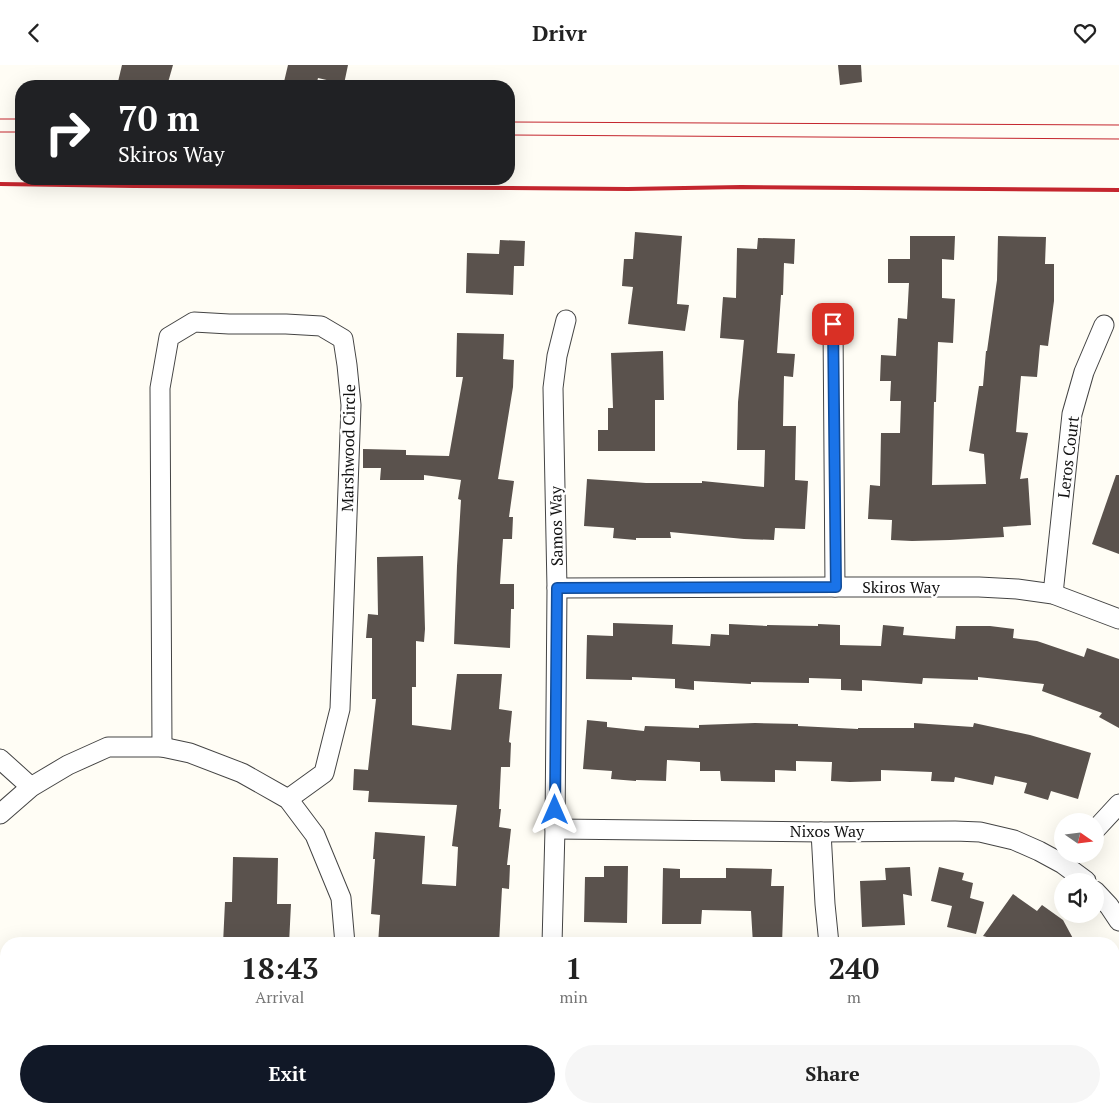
<!DOCTYPE html>
<html lang="en">
<head>
<meta charset="utf-8">
<style>
	:root { --surface:#fff; --page:#f6f6f6; --text:#222; --muted:#767676; --accent:#111827 }
	body { margin:0; font-family:"PT Serif",serif; background:var(--page); color:var(--text); height:100vh; display:flex; flex-direction:column; font-size:19px; white-space:nowrap }
	* { box-sizing:border-box; margin:0 }
	p { font-size:16px; color:var(--muted) }
	.icon { flex:none; width:28px; height:28px; fill:none; stroke:currentColor; stroke-width:2; stroke-linecap:round; stroke-linejoin:round }
	.map { position:relative; flex:1; overflow:hidden }
	.details { position:absolute; left:0px; top:872px; width:1120px; height:176px; display:flex; flex-direction:column; background:var(--surface); border-radius:20px 20px 0 0; box-shadow:0 5px 20px #0002 }
	.details>* { flex:none }
	.top-card { position:absolute; left:15px; top:15px; width:500px; height:105px; border-radius:20px; box-shadow:0 5px 20px #0002; background:#202124; color:#fff; overflow:hidden }
	.needle { width:32px; rotate:104deg }
	.tools { position:absolute; left:1054px; top:748px; display:grid; gap:10px }
	.tools a { display:grid; place-items:center; width:50px; height:50px; border-radius:50%; background:var(--surface); box-shadow:0 5px 20px #0002; font-size:25px }
	.pin { position:absolute; display:grid; place-items:center; width:42px; height:42px; color:#fff; margin:-21px; border-radius:10px; box-shadow:0 2px 8px #0006 }
	.me { position:absolute; width:55px; margin:-28px; rotate:0deg; stroke-linejoin:round; filter:drop-shadow(0 0 4px #0008) }
	.turn { display:flex; align-items:center; gap:18px; height:105px; padding:0 20px; font-size:22px }
	.turn .icon { width:65px; height:65px; stroke-width:2.5 }
	.turn b { display:block; font-size:35px; line-height:42px }
	.eta { display:flex; justify-content:space-evenly; align-items:center; height:85px; text-align:center }
	.eta b { font-size:30px; font-weight:600; line-height:35px }
	.action { display:flex; gap:10px; margin-top:auto; padding:10px 20px }
	.action a { flex:1; height:58px; border-radius:30px; background:var(--accent); color:#fff; font-size:20px; font-weight:600; line-height:58px; text-align:center }
	.action a+a { background:var(--page); color:var(--text) }
	header { display:flex; justify-content:space-between; align-items:center; height:65px; padding:0 20px; background:var(--surface); font-size:22px; font-weight:600 }
	.map>svg:first-child { display:block }
	.building { fill:#5a524d }
	.lines { fill:none; stroke-linecap:round; stroke-linejoin:round }
	.street-casing { stroke:#444; stroke-width:21 }
	.secondary-casing { stroke:#333; stroke-width:29 }
	.street { stroke:#fff; stroke-width:19 }
	.secondary { stroke:#fff6b0; stroke-width:26 }
	.tram { stroke:#c4262e; stroke-width:1 }
	.rail { stroke:#c4262e; stroke-width:4 }
	.route-casing { stroke:#114b97; stroke-width:12 }
	.route { stroke:#1a73e8; stroke-width:9 }
	.labels { text-anchor:middle; stroke-width:5; stroke-linejoin:round; paint-order:stroke }
	.street-label { font-size:16px; fill:#111; stroke:#fff }
</style>
</head>
<body>
<header><svg class="icon" aria-label="back" viewBox="0 0 24 24"><path d="M15 5l-7 7 7 7"/></svg>Drivr<svg class="icon" aria-label="heart" viewBox="0 0 24 24"><path d="M12 20l-8-8c-3-5 5-10 8-4 3-6 11-1 8 4z"/></svg></header>
<div class="map">
<svg width="1119" height="1048" viewBox="0 0 1119 1048">
	<rect width="100%" height="100%" fill="#fffdf5"/>
	<!-- building -->
	<g class="building">
		<polygon points="122,0 173,0 167,21 117,21"/>
		<polygon points="288,0 348,0 344,19 318,13 316,21 283,21"/>
		<polygon points="838,0 861,0 862,17 840,20"/>
		<polygon points="635,167 682,171 677,239 689,240 685,266 628,259 633,222 622,221 624,194 633,194"/>
		<polygon points="910,171 955,171 954,195 942,194 942,233 955,234 953,278 938,277 936,337 934,337 932,420 986,419 984,389 969,386 979,321 983,321 986,286 987,286 997,215 998,171 1046,172 1045,199 1054,199 1054,236 1048,281 1040,280 1037,312 1021,311 1016,367 1028,368 1020,414 1028,413 1031,460 1003,462 1004,472 950,475 912,476 891,475 892,455 868,454 870,420 880,421 881,368 900,368 901,336 890,336 891,316 880,316 881,290 896,291 898,253 907,254 909,218 888,218 888,194 910,194"/>
		<polygon points="758,173 795,174 794,199 784,198 783,230 781,230 777,288 795,289 793,312 784,311 783,361 796,361 795,415 808,416 805,464 775,463 774,475 744,474 670,467 671,473 636,473 636,475 613,473 614,463 584,461 587,414 646,418 702,418 702,416 764,422 765,385 737,385 738,337 744,275 720,273 723,232 736,233 737,183 757,184"/>
		<polygon points="500,175 525,176 524,201 514,201 513,230 466,228 467,188 499,189"/>
		<polygon points="457,268 504,269 503,294 514,295 513,322 498,414 514,416 509,452 513,452 512,474 503,474 500,519 514,519 514,544 511,544 510,583 454,579 457,501 461,435 458,434 461,415 424,410 424,415 380,415 381,403 363,403 363,384 406,385 406,390 449,391 463,312 456,312"/>
		<polygon points="663,286 664,335 655,335 655,386 598,386 598,365 608,365 608,343 613,343 611,288"/>
		<polygon points="1116,410 1119,410 1119,489 1092,479"/>
		<polygon points="423,491 425,564 424,577 416,576 416,622 412,622 412,660 451,665 457,609 502,609 499,644 512,646 509,677 511,678 510,702 501,702 499,744 501,744 499,762 511,764 507,800 510,800 509,824 502,823 499,879 378,879 380,850 371,849 375,794 373,794 375,767 425,771 422,819 456,821 458,782 452,781 457,740 368,737 369,726 353,725 354,704 368,705 376,634 372,634 372,573 366,573 368,549 378,550 377,492"/>
		<polygon points="613,558 673,560 672,579 710,581 711,569 729,570 729,559 767,561 767,560 818,561 818,559 840,560 840,580 881,581 883,560 904,562 903,570 955,574 956,561 990,561 1014,564 1013,573 1037,576 1084,592 1087,583 1119,594 1119,663 1099,652 1102,648 1042,626 1044,619 978,612 978,615 923,613 922,619 862,615 862,626 841,625 841,614 809,613 809,618 751,617 751,619 694,616 694,625 675,623 675,614 632,612 632,615 586,614 587,570 613,571"/>
		<polygon points="587,655 607,657 607,662 644,666 645,661 699,663 699,660 755,658 798,659 798,661 858,664 858,663 914,663 914,658 973,662 974,658 1030,670 1091,688 1078,734 1051,726 1048,735 1024,728 1027,718 995,711 993,720 955,712 954,717 931,716 932,707 881,705 881,716 850,717 831,716 832,697 796,696 796,706 775,705 775,717 721,716 720,706 700,706 700,697 667,695 666,716 636,715 636,716 611,714 612,706 583,704"/>
		<polygon points="233,792 278,793 277,839 291,839 289,879 223,879 225,837 232,837"/>
		<polygon points="604,801 628,801 627,858 584,857 585,812 604,812"/>
		<polygon points="910,802 912,831 903,829 905,860 862,862 860,816 886,815 885,803"/>
		<polygon points="939,802 964,808 962,815 973,818 970,833 984,837 976,869 947,862 952,841 931,836"/>
		<polygon points="663,803 680,804 680,813 726,813 726,803 772,804 771,821 784,821 782,879 753,879 751,846 702,845 701,859 662,859"/>
		<polygon points="1013,829 1037,846 1042,840 1063,855 1076,879 1001,879 994,874 983,871"/>
	</g>
	<g class="lines">
		<!-- street casing -->
		<g class="street-casing">
			<g id="street">
				<polyline points="833,259 835,522"/>
				<polyline points="557,523 835,522 979,522 1017,524 1053,529 1119,554"/>
				<polyline points="1053,529 1072,349 1084,307 1104,260"/>
				<polyline points="162,682 160,323 169,272 194,257 229,259 286,259 321,261 343,274 347,300 351,340 340,644 324,708 288,734"/>
				<polyline points="0,694 31,722"/>
				<polyline points="0,749 31,722 68,700 108,682 162,682 190,688 242,708 288,734 315,770 341,833 345,879"/>
				<polyline points="555,764 821,767 955,766 980,767 1014,775 1039,786 1063,799 1086,816"/>
				<polyline points="1095,765 1119,739"/>
				<polyline points="821,767 825,839 829,879"/>
				<polyline points="1095,826 1109,841 1119,856"/>
				<polyline points="552,879 555,764 557,523 553,323 557,291 566,255"/>
				<polyline points="114,1042 115,1048"/>
				<polyline points="327,1042 327,1048"/>
				<polyline points="567,1042 568,1048"/>
				<polyline points="61,1048 95,1042"/>
			</g>
		</g>
		<!-- secondary casing -->
		<g class="secondary-casing">
			<g id="secondary">
				<polyline points="1114,988 1119,985"/>
				<polyline points="989,1048 1003,1042"/>
				<polyline points="1104,1048 1119,1040"/>
			</g>
		</g>
		<!-- street -->
		<use href="#street" class="street"/>
		<!-- secondary -->
		<use href="#secondary" class="secondary"/>
		<!-- tram -->
		<g class="tram">
			<polyline points="0,54 21,54"/>
			<polyline points="509,57 1119,60"/>
			<polyline points="0,67 21,67"/>
			<polyline points="509,70 1119,74"/>
		</g>
		<!-- rail -->
		<polyline class="rail" points="0,119 134,121 510,123 628,124 741,122 1119,125"/>
	</g>
	<g class="lines">
		<!-- route casing -->
		<g class="route-casing">
			<polyline id="route" points="555,745 557,523 836,522 833,259"/>
		</g>
		<!-- route -->
		<use href="#route" class="route"/>
	</g>
	<g class="labels">
		<!-- street labels -->
		<g class="street-label">
			<text transform="translate(348 383) rotate(-89)" y="6">Marshwood Circle</text>
			<text transform="translate(1068 392) rotate(-83)" y="6">Leros Court</text>
			<text transform="translate(556 461) rotate(-91)" y="6">Samos Way</text>
			<text x="901" y="528">Skiros Way</text>
			<text x="827" y="772">Nixos Way</text>
		</g>
	</g>
</svg>
<div class="tools">
<a><svg class="needle" viewBox="-14 -14 28 28"><path d="M0-13l5 13h-10z" fill="#e53935"/><path d="M0 13l5-13h-10z" fill="#767676"/></svg></a>
<a><svg class="icon" aria-label="sound" viewBox="0 0 24 24"><path d="M4 9h4l5-4v14l-5-4H4zM17 9q2 3 0 6"/></svg></a>
</div>
<div class="pin" style="left:833px;top:259px;background:#d93025"><svg class="icon" aria-label="arrive" viewBox="0 0 24 24"><path d="M6 21V4h12l-3 4 3 4H6"/></svg></div>
<svg class="me" style="left:555px;top:745px" viewBox="-20 -20 40 40"><path d="M0-17L14 15 0 8-14 15z" fill="#1a73e8" stroke="#fff" stroke-width="4"/></svg>
<div class="top-card">
<div class="turn"><svg class="icon" aria-label="right" viewBox="0 0 24 24"><path d="M7 20v-9h11M14 6l5 5-5 5"/></svg><div><b>70 m</b>Skiros Way</div></div>
</div>
<section class="details">
<div class="eta">
<div><b>18:43</b><p>Arrival</p></div>
<div><b>1</b><p>min</p></div>
<div><b>240</b><p>m</p></div>
</div>
<div class="action"><a>Exit</a><a>Share</a></div>
</section>
</div>
</body>
</html>
